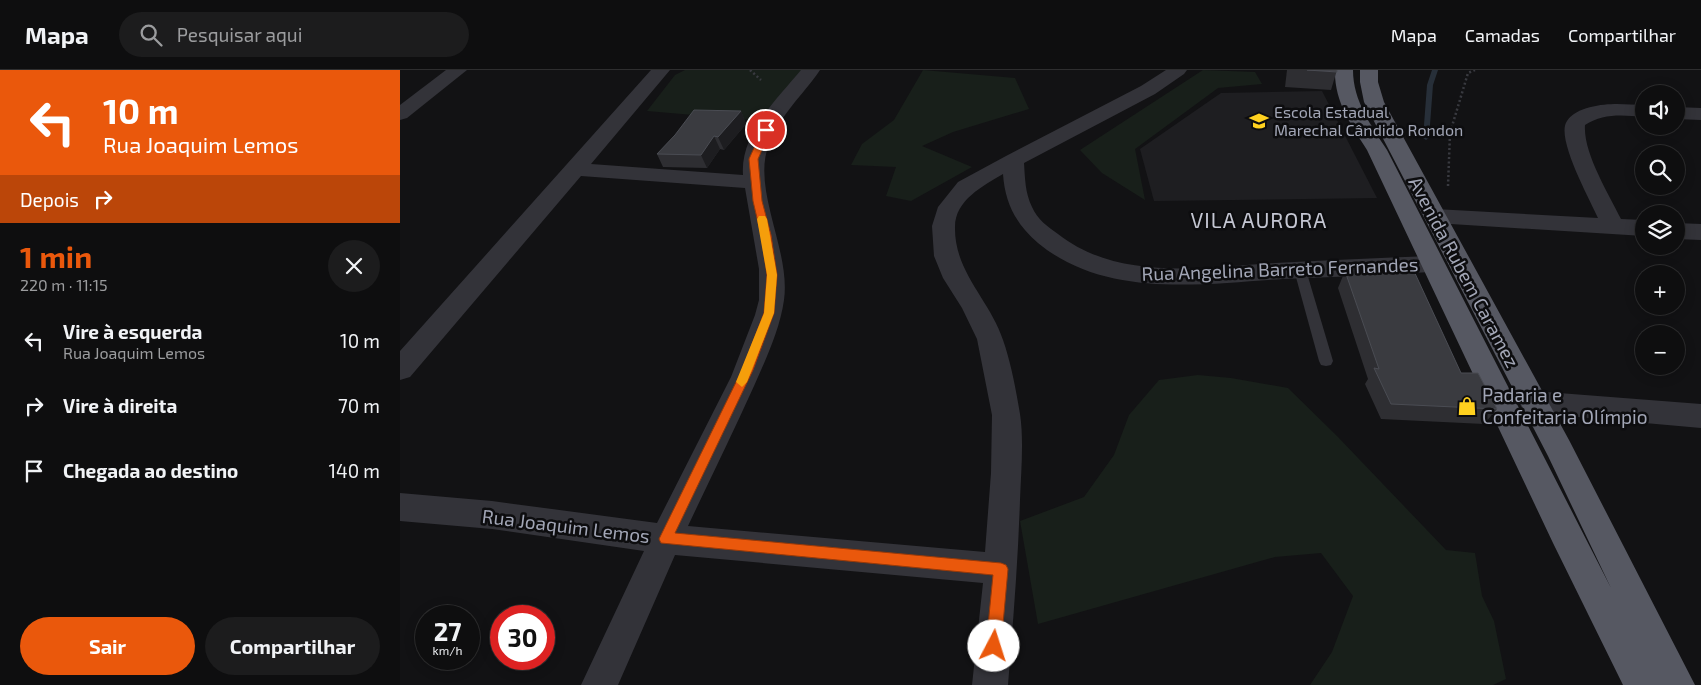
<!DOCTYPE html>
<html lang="pt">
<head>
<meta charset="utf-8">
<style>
	:root { --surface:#0e0e0f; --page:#1c1c1d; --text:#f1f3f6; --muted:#9b9c9e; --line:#2e2e2f; --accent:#ea580c }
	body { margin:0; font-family:"Exo 2",sans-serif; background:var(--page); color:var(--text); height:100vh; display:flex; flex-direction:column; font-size:19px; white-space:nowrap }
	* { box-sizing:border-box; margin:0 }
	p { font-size:16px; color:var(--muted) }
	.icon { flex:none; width:28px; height:28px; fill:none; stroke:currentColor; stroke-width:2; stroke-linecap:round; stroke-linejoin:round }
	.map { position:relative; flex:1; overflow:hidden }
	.sheet { display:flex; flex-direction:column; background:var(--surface); width:400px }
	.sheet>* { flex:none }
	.banner { background:#ea580c; color:#fff; overflow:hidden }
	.controls { position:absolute; left:1235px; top:15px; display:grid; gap:10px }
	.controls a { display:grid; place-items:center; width:50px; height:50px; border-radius:50%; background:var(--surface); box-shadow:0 2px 12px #0003,0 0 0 1px var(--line); font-size:25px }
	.speed { position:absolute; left:15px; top:535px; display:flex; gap:10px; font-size:25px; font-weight:700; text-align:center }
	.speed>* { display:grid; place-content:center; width:65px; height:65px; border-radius:50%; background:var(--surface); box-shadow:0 2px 12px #0003,0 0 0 1px var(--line); line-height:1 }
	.speed small { font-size:12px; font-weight:400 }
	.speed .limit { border:8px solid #d22; background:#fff; color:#111 }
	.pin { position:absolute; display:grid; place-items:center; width:42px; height:42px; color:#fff; margin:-21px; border:2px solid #fff; border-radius:50%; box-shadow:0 1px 5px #0007 }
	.me { position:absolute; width:55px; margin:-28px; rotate:5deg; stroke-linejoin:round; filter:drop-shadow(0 0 4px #0008) }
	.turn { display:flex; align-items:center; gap:18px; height:105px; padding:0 20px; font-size:22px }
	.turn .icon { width:65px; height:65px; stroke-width:2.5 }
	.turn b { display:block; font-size:35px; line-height:42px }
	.then { display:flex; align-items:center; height:48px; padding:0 20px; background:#0003; gap:10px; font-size:19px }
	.round { display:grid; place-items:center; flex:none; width:52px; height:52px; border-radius:26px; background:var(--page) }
	.headline { display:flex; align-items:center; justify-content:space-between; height:85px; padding:0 20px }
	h1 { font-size:30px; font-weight:700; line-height:38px; color:var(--accent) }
	.button { display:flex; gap:10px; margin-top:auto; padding:10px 20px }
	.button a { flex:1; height:58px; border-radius:30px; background:var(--accent); color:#fff; font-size:20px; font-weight:700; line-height:58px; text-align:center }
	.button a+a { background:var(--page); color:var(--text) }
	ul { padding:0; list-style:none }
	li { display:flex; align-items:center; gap:15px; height:65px; padding:0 20px }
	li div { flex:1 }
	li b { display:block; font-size:19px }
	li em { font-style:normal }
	header { display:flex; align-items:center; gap:30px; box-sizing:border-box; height:70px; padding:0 25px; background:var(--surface); border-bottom:1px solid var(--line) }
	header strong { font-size:24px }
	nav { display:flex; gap:28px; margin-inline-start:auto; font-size:18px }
	.search { width:350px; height:45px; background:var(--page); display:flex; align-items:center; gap:12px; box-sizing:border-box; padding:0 18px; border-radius:28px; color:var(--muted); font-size:19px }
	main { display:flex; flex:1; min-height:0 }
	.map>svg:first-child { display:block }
	.built { fill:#1e1e21 }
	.green { fill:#181f1a }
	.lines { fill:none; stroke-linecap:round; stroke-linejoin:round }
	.stream { fill:#272f39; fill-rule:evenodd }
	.path { stroke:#393a40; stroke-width:2.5; stroke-dasharray:2 2.5; stroke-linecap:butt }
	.service { fill:#333339; fill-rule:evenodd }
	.minor { fill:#333339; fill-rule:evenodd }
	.trunk { fill:#565862; fill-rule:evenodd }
	.wall { fill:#2e2e32 }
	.shaded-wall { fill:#1d1d20 }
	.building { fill:#3a3b40; stroke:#4a4c53 }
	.route { fill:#ea580c; stroke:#983908 }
	.slow { fill:#f59e0b }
	.labels { text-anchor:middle; stroke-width:5; stroke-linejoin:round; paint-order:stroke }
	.far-poi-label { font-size:16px; fill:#a2a6b6; stroke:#0d0d0f; text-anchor:start }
	.street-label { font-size:19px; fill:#a2a6b6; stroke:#0d0d0f }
	.poi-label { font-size:19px; fill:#a2a6b6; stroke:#0d0d0f; text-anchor:start }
	.quarter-label { font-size:21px; letter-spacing:1px; fill:#c4c6d2; stroke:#0d0d0f }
</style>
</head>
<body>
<header>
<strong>Mapa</strong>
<div class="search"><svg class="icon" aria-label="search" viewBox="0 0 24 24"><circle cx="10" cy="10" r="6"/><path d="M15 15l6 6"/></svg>Pesquisar aqui</div>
<nav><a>Mapa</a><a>Camadas</a><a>Compartilhar</a></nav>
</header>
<main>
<section class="sheet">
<div class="banner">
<div class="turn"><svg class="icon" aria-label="left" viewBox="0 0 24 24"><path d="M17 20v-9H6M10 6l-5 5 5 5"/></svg><div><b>10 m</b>Rua Joaquim Lemos</div></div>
<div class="then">Depois<svg class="icon" aria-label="right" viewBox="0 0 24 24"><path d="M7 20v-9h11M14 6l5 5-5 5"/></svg></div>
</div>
<div class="headline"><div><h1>1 min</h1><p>220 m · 11:15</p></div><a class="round"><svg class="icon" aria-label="close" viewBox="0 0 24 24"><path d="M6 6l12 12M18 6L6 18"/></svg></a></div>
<ul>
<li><svg class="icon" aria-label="left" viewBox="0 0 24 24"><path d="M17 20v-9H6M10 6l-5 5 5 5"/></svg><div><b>Vire à esquerda</b><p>Rua Joaquim Lemos</p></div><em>10 m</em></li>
<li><svg class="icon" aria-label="right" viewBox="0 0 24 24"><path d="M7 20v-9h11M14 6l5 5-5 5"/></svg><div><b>Vire à direita</b></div><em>70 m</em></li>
<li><svg class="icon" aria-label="arrive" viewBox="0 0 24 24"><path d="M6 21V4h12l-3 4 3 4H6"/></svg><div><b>Chegada ao destino</b></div><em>140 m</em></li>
</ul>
<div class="button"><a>Sair</a><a>Compartilhar</a></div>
</section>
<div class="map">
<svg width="1301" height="615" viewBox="0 0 1301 615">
	<rect width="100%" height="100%" fill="#121214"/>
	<!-- built -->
	<polygon class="built" points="922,21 977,128 754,131 740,79 821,23"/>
	<!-- green -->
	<g class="green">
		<polygon points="285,0 403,0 363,51 247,41 275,5"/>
		<polygon points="523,0 615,8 629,39 553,62 522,76 572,97 511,131 486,126 496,97 451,95 462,74 494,50"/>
		<polygon points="803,0 855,2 862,14 818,18 735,79 745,130 702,103 680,80"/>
		<polygon points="798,305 831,308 888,318 937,366 1046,480 1075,483 1082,526 1094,551 1106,609 1093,615 910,615 932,582 953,526 921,483 875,487 638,554 620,451 684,427 714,385 729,345 759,310"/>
	</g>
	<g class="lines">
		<!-- stream -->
		<polygon class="stream" points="1032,0 1038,0 1033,15 1029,68 1026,70 1023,68 1027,15"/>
		<!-- path -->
		<g class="path">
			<polyline points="350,0 361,10"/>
			<polyline points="1048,116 1050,63 1068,3 1075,0"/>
		</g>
		<!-- service -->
		<polygon class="service" points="900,196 906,200 933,291 931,295 926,296 921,295 919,291 894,200"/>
		<!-- minor -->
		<g class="minor">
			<polygon points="46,0 67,0 7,48 0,50 0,35"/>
			<path d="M251,0H270L191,94L343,105C340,64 377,29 401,0H420C403,25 380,45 369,74C351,119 391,180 384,230C380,259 366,289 354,316C333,363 310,409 288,456L585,482L591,403L592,345L577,269L562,238L543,208L534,186L532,156L538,137L558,112L606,86L741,16L766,0H787L784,4L755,24L624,93C625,108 625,123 632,137C637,149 648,157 658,164C719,212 804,197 875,193C927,190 979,188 1031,186L1040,188L1043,194L1040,200L1031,202C982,205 932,207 883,209C802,214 706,229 638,173C616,154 605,133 603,104C583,116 555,130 555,157C554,202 590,230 603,270C611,293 616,320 620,344C624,370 621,403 620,430C618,492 613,553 608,615H572L583,513L275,485L218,615H181L244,481L92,459L0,451V423L92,431L257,453L331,307L355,245L359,230V199L345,118L181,106L10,307L0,310V281Z"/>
			<path d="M1217,34L1244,35V47C1223,45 1203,43 1185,55C1183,83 1209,124 1221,149L1244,150V166L1035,153L1027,151L1024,146L1027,141L1035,139L1198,148C1190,130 1155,67 1167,51C1176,37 1202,34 1217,34Z"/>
			<polygon points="1276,37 1301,38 1301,50 1276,49"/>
			<polygon points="1276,153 1301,154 1301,170 1276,169"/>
			<polygon points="1133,321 1301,334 1301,358 1133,343 1123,340 1119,332 1123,324"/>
		</g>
		<!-- trunk -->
		<path class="trunk" d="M935,0H953C953,31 971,55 987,80L1211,518L1148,386L964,32L960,12V0H978V12L984,32L1169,370L1295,615H1223L1153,473L967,80C951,55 934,31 935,0Z"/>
	</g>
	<!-- wall -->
	<g class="wall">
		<polygon points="887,0 937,0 931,20 885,17"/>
		<polygon points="341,41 346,54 324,80 320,79 307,98 263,97 257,84"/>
		<polygon points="945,201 1061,303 1097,339 1084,354 981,349 965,314 968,309 938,218"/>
	</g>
	<!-- shaded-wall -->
	<g class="shaded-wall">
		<polygon points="341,41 346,54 324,80 318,67"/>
		<polygon points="314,66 320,79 307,98 301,85"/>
	</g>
	<!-- building -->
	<g class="building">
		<polygon points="907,0 937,0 937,2"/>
		<polygon points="294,40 341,41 318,67 314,66 301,85 257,84 275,65"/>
		<polygon points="1013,199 1061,303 1078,303 1097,339 991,334 974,298 979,299 945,201"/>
	</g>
	<!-- route -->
	<polygon class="route" points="363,58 371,60 358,89 362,131 371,165 377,205 374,243 353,300 275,463 601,493 606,495 608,499 601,576 599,582 594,584 589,582 586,576 593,505 261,473 259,469 342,300 364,243 367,205 361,165 353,131 349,89"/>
	<!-- slow -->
	<polygon class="slow" points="359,146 365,146 367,149 377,205 374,243 347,312 342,317 336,312 364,243 367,205 357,149"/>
	<!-- icons -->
	<defs>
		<g id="school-bare" transform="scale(1.5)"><path d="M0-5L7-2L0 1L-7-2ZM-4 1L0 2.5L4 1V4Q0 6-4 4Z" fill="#ffd11f" stroke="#0d0d0f" stroke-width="2.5" paint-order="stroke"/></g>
		<g id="shop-bare" transform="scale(1.5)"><path d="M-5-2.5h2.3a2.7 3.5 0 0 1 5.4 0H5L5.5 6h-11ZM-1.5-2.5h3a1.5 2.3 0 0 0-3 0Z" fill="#ffd11f" stroke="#0d0d0f" stroke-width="2.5" paint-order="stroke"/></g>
	</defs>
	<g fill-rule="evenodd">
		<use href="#school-bare" x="859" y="51"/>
		<use href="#shop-bare" x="1067" y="336"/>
	</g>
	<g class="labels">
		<!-- far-poi labels -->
		<g class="far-poi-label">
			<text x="874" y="48">Escola Estadual<tspan x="874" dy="18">Marechal Cândido Rondon</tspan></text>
		</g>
		<!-- street labels -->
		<g class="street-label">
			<text transform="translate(880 199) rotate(-2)" y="7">Rua Angelina Barreto Fernandes</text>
			<text transform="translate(1064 202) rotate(62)" y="7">Avenida Rubem Caramez</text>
			<text transform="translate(166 456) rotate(7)" y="7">Rua Joaquim Lemos</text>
		</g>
		<!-- poi labels -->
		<g class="poi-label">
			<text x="1082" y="332">Padaria e<tspan x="1082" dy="22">Confeitaria Olímpio</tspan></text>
		</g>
		<!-- quarter labels -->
		<g class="quarter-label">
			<text x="859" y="158">VILA AURORA</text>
		</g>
	</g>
</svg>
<div class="controls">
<a><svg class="icon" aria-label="sound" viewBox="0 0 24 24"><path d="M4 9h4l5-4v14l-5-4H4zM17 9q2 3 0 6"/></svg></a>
<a><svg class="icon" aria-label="search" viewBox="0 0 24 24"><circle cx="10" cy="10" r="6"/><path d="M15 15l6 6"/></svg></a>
<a><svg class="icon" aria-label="layers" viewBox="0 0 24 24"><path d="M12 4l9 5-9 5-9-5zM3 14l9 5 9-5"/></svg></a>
<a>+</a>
<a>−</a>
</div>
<div class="speed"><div>27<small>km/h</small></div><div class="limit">30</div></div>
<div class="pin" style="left:366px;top:60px;background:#d93025"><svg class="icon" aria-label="arrive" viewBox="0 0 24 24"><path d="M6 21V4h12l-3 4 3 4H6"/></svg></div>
<svg class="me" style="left:594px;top:576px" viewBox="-20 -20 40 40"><circle r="19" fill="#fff"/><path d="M0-13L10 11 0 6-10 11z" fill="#ea580c"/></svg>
</div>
</main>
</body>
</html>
